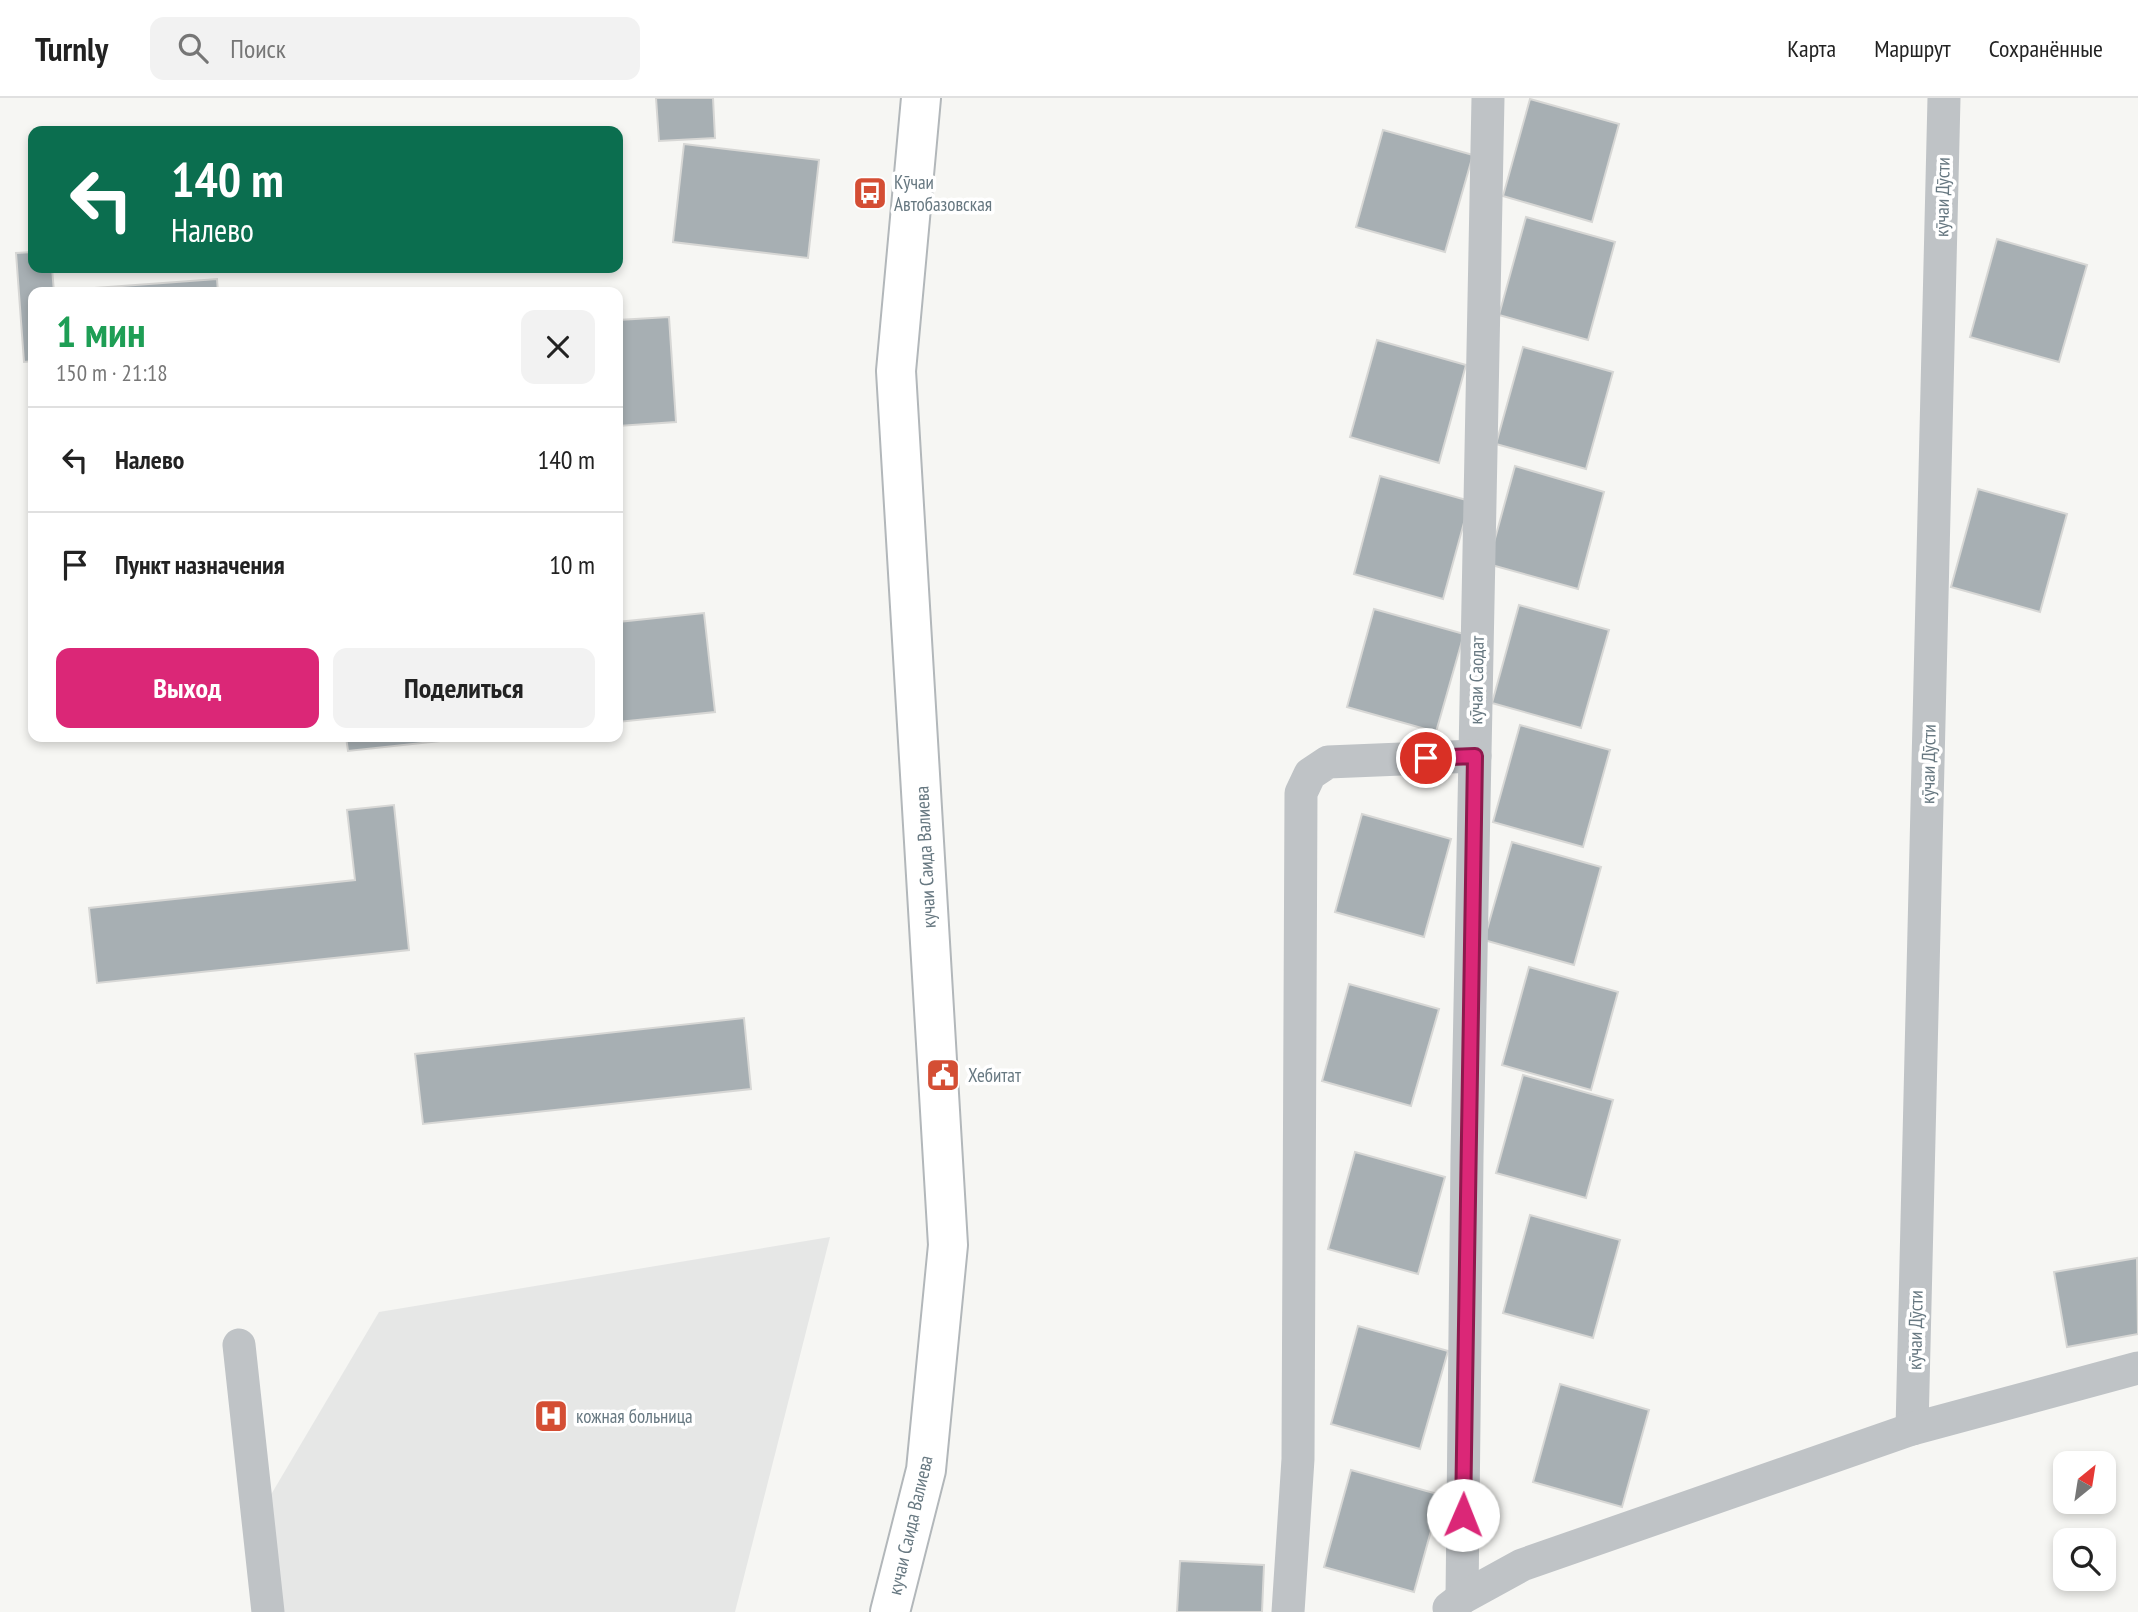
<!DOCTYPE html>
<html lang="ru">
<head>
<meta charset="utf-8">
<style>
	:root { --surface:#fff; --page:#f2f2f2; --text:#222; --muted:#767676; --line:#e0e0e0; --accent:#db2777 }
	body { margin:0; font-family:"PT Sans Narrow",sans-serif; background:var(--page); color:var(--text); height:100vh; display:flex; flex-direction:column; font-size:26px; white-space:nowrap }
	* { box-sizing:border-box; margin:0 }
	p { font-size:23px; color:var(--muted) }
	.icon { flex:none; width:38px; height:38px; fill:none; stroke:currentColor; stroke-width:2; stroke-linecap:round; stroke-linejoin:round }
	.map { position:relative; flex:1; overflow:hidden }
	.sheet { position:absolute; left:28px; top:189px; width:595px; height:455px; display:flex; flex-direction:column; background:var(--surface); border-radius:14px; box-shadow:0 4px 10px #0003 }
	.sheet>* { flex:none }
	.hud { position:absolute; left:28px; top:28px; width:595px; height:147px; border-radius:14px; box-shadow:0 4px 10px #0003; background:#0b6e4f; color:#fff; overflow:hidden }
	.needle { width:46px; rotate:30deg }
	.fabs { position:absolute; left:2053px; top:1353px; display:grid; gap:14px }
	.fabs a { display:grid; place-items:center; width:63px; height:63px; border-radius:14px; background:var(--surface); box-shadow:0 4px 10px #0003; font-size:35px }
	.pin { position:absolute; display:grid; place-items:center; width:60px; height:60px; color:#fff; margin:-30px; border:4px solid #fff; border-radius:50%; box-shadow:0 2px 7px #0007 }
	.me { position:absolute; width:77px; margin:-38px; rotate:1deg; stroke-linejoin:round; filter:drop-shadow(0 0 5px #0008) }
	.turn { display:flex; align-items:center; gap:24px; height:147px; padding:0 28px; font-size:32px }
	.turn .icon { width:91px; height:91px; stroke-width:2.5 }
	.turn b { display:block; font-size:49px; line-height:60px }
	.round { display:grid; place-items:center; flex:none; width:74px; height:74px; border-radius:14px; background:var(--page) }
	.head { display:flex; align-items:center; justify-content:space-between; height:119px; padding:0 28px }
	h1 { font-size:42px; font-weight:800; line-height:52px; color:#1e9e55 }
	.action { display:flex; gap:14px; margin-top:auto; padding:14px 28px }
	.action a { flex:1; height:80px; border-radius:14px; background:var(--accent); color:#fff; font-size:28px; font-weight:800; line-height:80px; text-align:center }
	.action a+a { background:var(--page); color:var(--text) }
	ul { padding:0; list-style:none }
	li { display:flex; align-items:center; gap:21px; height:105px; padding:0 28px; border-top:2px solid var(--line) }
	li div { flex:1 }
	li b { display:block; font-size:26px }
	li em { font-style:normal }
	header { display:flex; align-items:center; gap:42px; box-sizing:border-box; height:98px; padding:0 35px; background:var(--surface); border-bottom:2px solid var(--line) }
	header strong { font-size:33px }
	nav { display:flex; gap:38px; margin-inline-start:auto; font-size:24px }
	.search { width:490px; height:63px; background:var(--page); display:flex; align-items:center; gap:18px; box-sizing:border-box; padding:0 24px; border-radius:14px; color:var(--muted); font-size:26px }
	.map>svg:first-child { display:block }
	.built { fill:#e6e7e6 }
	.building { fill:#a7afb3; stroke:#d7d7d5; stroke-width:2 }
	.lines { fill:none; stroke-linecap:round; stroke-linejoin:round }
	.secondary-casing { stroke:#b2b7ba; stroke-width:42 }
	.street { stroke:#bfc3c6; stroke-width:33 }
	.secondary { stroke:#fff; stroke-width:38 }
	.route-casing { stroke:#8e194d; stroke-width:18 }
	.route { stroke:#db2777; stroke-width:12 }
	.labels { text-anchor:middle; stroke-width:7; stroke-linejoin:round; paint-order:stroke }
	.poi-label { font-size:19px; fill:#677881; stroke:#fff; text-anchor:start }
	.street-label { font-size:19px; fill:#677881; stroke:#fff }
</style>
</head>
<body>
<header>
<strong>Turnly</strong>
<div class="search"><svg class="icon" aria-label="search" viewBox="0 0 24 24"><circle cx="10" cy="10" r="6"/><path d="M15 15l6 6"/></svg>Поиск</div>
<nav><a>Карта</a><a>Маршрут</a><a>Сохранённые</a></nav>
</header>
<div class="map">
<svg width="2138" height="1514" viewBox="0 0 2138 1514">
	<rect width="100%" height="100%" fill="#f6f6f3"/>
	<!-- built -->
	<polygon class="built" points="830,1139 735,1514 264,1514 256,1422 379,1214"/>
	<!-- building -->
	<g class="building">
		<polygon points="656,0 713,0 715,40 659,43"/>
		<polygon points="1530,1 1619,26 1592,124 1503,98"/>
		<polygon points="1383,32 1473,57 1445,154 1356,129"/>
		<polygon points="684,46 819,62 808,160 673,144"/>
		<polygon points="1526,119 1615,144 1588,242 1499,217"/>
		<polygon points="1997,141 2087,167 2059,264 1970,239"/>
		<polygon points="33,154 33,170 52,170 54,194 33,194 33,263 24,264 16,155"/>
		<polygon points="217,181 218,194 54,194 54,193"/>
		<polygon points="669,219 676,324 618,328 618,222"/>
		<polygon points="1377,242 1466,267 1439,365 1350,339"/>
		<polygon points="1523,249 1613,274 1586,371 1496,346"/>
		<polygon points="1515,368 1604,394 1578,491 1488,466"/>
		<polygon points="1380,378 1470,403 1443,501 1354,476"/>
		<polygon points="1978,391 2067,416 2040,514 1951,489"/>
		<polygon points="1519,507 1609,532 1581,630 1492,605"/>
		<polygon points="1374,511 1464,536 1436,634 1347,609"/>
		<polygon points="704,515 715,614 618,624 618,524"/>
		<polygon points="1520,627 1610,652 1583,749 1493,724"/>
		<polygon points="346,639 478,639 348,653"/>
		<polygon points="394,707 409,852 97,885 89,810 355,782 347,712"/>
		<polygon points="1362,716 1451,741 1424,839 1335,814"/>
		<polygon points="1512,744 1601,769 1574,867 1484,842"/>
		<polygon points="1529,869 1618,894 1591,992 1502,967"/>
		<polygon points="1349,886 1439,911 1411,1008 1322,983"/>
		<polygon points="744,920 751,991 423,1026 415,956"/>
		<polygon points="1523,977 1613,1002 1586,1100 1496,1075"/>
		<polygon points="1355,1054 1445,1079 1418,1176 1328,1151"/>
		<polygon points="1530,1117 1620,1142 1593,1240 1503,1215"/>
		<polygon points="2137,1160 2138,1236 2067,1249 2054,1174"/>
		<polygon points="1358,1228 1448,1253 1420,1351 1331,1326"/>
		<polygon points="1560,1286 1649,1312 1622,1409 1533,1384"/>
		<polygon points="1351,1372 1441,1397 1414,1494 1324,1469"/>
		<polygon points="1180,1463 1264,1467 1262,1514 1177,1514"/>
	</g>
	<g class="lines">
		<!-- secondary casing -->
		<g class="secondary-casing">
			<polyline id="secondary" points="890,1514 926,1372 948,1147 896,273 921,0"/>
		</g>
		<!-- street -->
		<g class="street">
			<polyline points="239,1247 268,1514"/>
			<polyline points="1912,1331 1944,0"/>
			<polyline points="1462,1500 1467,1059 1488,0"/>
			<polyline points="1449,1510 1462,1500 1522,1467 1912,1331 2138,1270"/>
			<polyline points="1288,1514 1298,1361 1301,695 1310,676 1328,664 1475,658"/>
		</g>
		<!-- secondary -->
		<use href="#secondary" class="secondary"/>
	</g>
	<g class="lines">
		<!-- route casing -->
		<g class="route-casing">
			<polyline id="route" points="1426,660 1475,658 1463,1417"/>
		</g>
		<!-- route -->
		<use href="#route" class="route"/>
	</g>
	<!-- icons -->
	<defs>
		<g id="bus-square" transform="scale(1.75)"><rect x="-9" y="-9" width="18" height="18" rx="4" fill="#d44e34" stroke="#fff"/><path d="M-5-6H5V4H4V6H2V4H-2V6H-4V4H-5ZM-3.5-4V0h7V-4ZM-3.5 1.2v1.5H-2V1.2ZM2 1.2v1.5H3.5V1.2Z" fill="#fff"/></g>
		<g id="civic-square" transform="scale(1.75)"><rect x="-9" y="-9" width="18" height="18" rx="4" fill="#d44e34" stroke="#fff"/><path d="M-.6-6.5H3V-4.5H.6V-3L4-1V1h2V6H-6V1h2V-1L-.6-3ZM-1.2 2.5V6h2.4V2.5Z" fill="#fff"/></g>
		<g id="hospital-square" transform="scale(1.75)"><rect x="-9" y="-9" width="18" height="18" rx="4" fill="#d44e34" stroke="#fff"/><path d="M-5-5h3v3.5h4V-5h3V5h-3V1.5h-4V5h-3Z" fill="#fff"/></g>
	</defs>
	<g fill-rule="evenodd">
		<use href="#bus-square" x="870" y="95"/>
		<use href="#civic-square" x="943" y="977"/>
		<use href="#hospital-square" x="551" y="1318"/>
	</g>
	<g class="labels">
		<!-- poi labels -->
		<g class="poi-label">
			<text x="894" y="91">Кӯчаи<tspan x="894" dy="22">Автобазовская</tspan></text>
			<text x="968" y="984">Хебитат</text>
			<text x="576" y="1325">кожная больница</text>
		</g>
		<!-- street labels -->
		<g class="street-label">
			<text transform="translate(1942 99) rotate(-89)" y="7">кӯчаи Дӯсти</text>
			<text transform="translate(1476 582) rotate(-89)" y="7">кӯчаи Саодат</text>
			<text transform="translate(1928 666) rotate(-89)" y="7">кӯчаи Дӯсти</text>
			<text transform="translate(925 759) rotate(-93)" y="7">кучаи Саида Валиева</text>
			<text transform="translate(1915 1232) rotate(-89)" y="7">кӯчаи Дӯсти</text>
			<text transform="translate(910 1427) rotate(-77)" y="7">кучаи Саида Валиева</text>
		</g>
	</g>
</svg>
<div class="fabs">
<a><svg class="needle" viewBox="-14 -14 28 28"><path d="M0-13l5 13h-10z" fill="#e53935"/><path d="M0 13l5-13h-10z" fill="#767676"/></svg></a>
<a><svg class="icon" aria-label="search" viewBox="0 0 24 24"><circle cx="10" cy="10" r="6"/><path d="M15 15l6 6"/></svg></a>
</div>
<div class="pin" style="left:1426px;top:660px;background:#d93025"><svg class="icon" aria-label="arrive" viewBox="0 0 24 24"><path d="M6 21V4h12l-3 4 3 4H6"/></svg></div>
<svg class="me" style="left:1463px;top:1417px" viewBox="-20 -20 40 40"><circle r="19" fill="#fff"/><path d="M0-13L10 11 0 6-10 11z" fill="#db2777"/></svg>
<div class="hud">
<div class="turn"><svg class="icon" aria-label="left" viewBox="0 0 24 24"><path d="M17 20v-9H6M10 6l-5 5 5 5"/></svg><div><b>140 m</b>Налево</div></div>
</div>
<section class="sheet">
<div class="head"><div><h1>1 мин</h1><p>150 m · 21:18</p></div><a class="round"><svg class="icon" aria-label="close" viewBox="0 0 24 24"><path d="M6 6l12 12M18 6L6 18"/></svg></a></div>
<ul>
<li><svg class="icon" aria-label="left" viewBox="0 0 24 24"><path d="M17 20v-9H6M10 6l-5 5 5 5"/></svg><div><b>Налево</b></div><em>140 m</em></li>
<li><svg class="icon" aria-label="arrive" viewBox="0 0 24 24"><path d="M6 21V4h12l-3 4 3 4H6"/></svg><div><b>Пункт назначения</b></div><em>10 m</em></li>
</ul>
<div class="action"><a>Выход</a><a>Поделиться</a></div>
</section>
</div>
</body>
</html>
